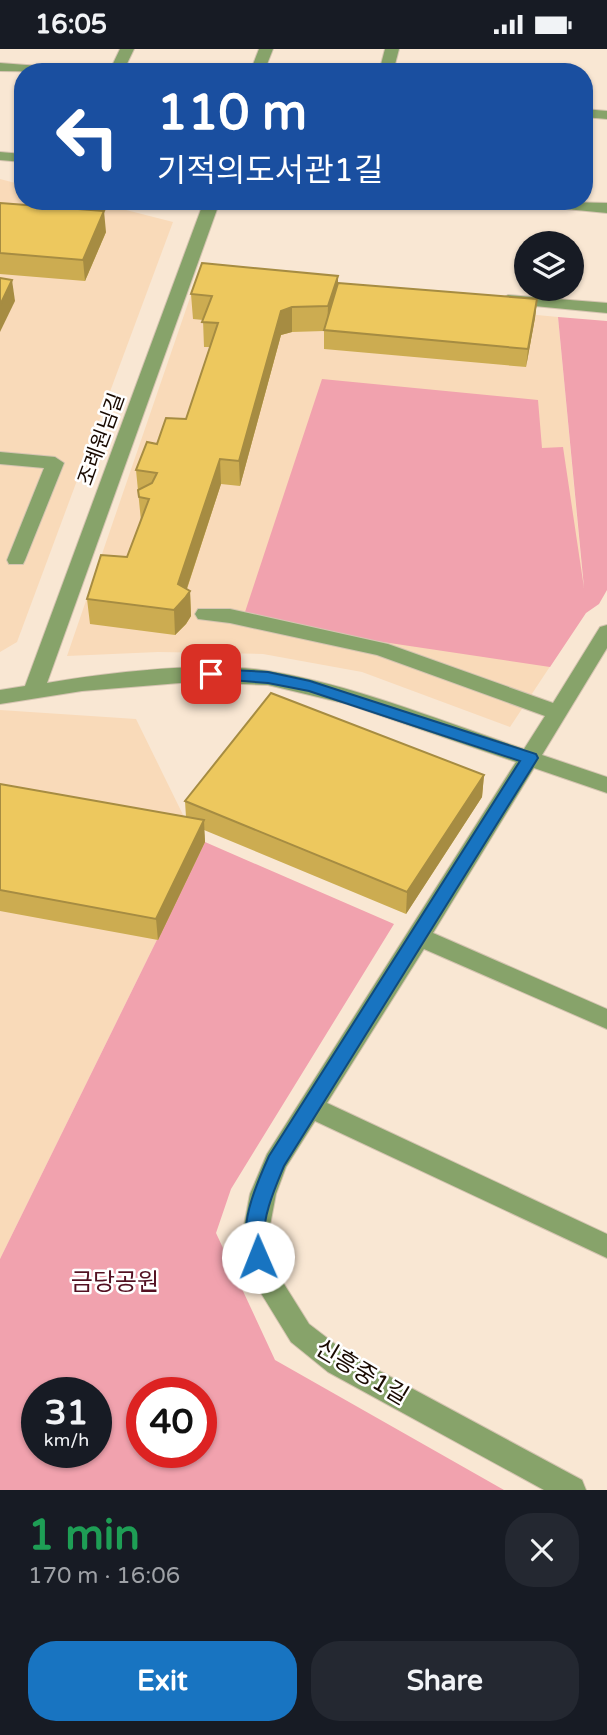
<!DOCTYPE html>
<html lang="en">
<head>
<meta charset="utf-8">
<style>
	:root { --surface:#171b24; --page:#242831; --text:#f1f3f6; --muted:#9ea1a6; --accent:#1874c1 }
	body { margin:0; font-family:"Varela Round","Noto Sans KR",sans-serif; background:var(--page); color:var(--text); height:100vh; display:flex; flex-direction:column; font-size:26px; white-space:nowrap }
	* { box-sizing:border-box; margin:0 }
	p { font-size:23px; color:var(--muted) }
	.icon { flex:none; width:38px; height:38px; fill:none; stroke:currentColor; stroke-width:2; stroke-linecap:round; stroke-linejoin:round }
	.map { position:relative; height:1441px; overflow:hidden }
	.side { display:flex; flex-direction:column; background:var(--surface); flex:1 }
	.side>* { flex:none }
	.guide { position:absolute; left:14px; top:14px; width:579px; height:147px; border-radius:28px; box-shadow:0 2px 5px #0004; background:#1a4fa0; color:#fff; overflow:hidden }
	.controls { position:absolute; left:514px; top:182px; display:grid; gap:14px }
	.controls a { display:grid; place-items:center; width:70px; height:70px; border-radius:50%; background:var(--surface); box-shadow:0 2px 5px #0004; font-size:35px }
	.speed { position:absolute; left:21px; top:1328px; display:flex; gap:14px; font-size:35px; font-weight:700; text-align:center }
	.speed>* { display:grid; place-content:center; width:91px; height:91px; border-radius:50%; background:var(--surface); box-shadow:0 2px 5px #0004; line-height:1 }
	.speed small { font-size:18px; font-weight:400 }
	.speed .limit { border:10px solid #d22; background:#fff; color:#111 }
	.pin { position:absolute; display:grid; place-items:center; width:60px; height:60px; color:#fff; margin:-30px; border-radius:14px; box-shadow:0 4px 10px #0006 }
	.me { position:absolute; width:77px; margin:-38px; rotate:359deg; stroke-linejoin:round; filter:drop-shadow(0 0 5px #0008) }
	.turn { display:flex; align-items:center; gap:24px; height:147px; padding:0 28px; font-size:32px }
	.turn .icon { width:91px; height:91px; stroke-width:2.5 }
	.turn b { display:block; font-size:49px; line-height:60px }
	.round { display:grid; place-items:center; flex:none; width:74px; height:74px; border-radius:28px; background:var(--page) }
	.headline { display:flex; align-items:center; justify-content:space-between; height:119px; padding:0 28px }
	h1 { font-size:42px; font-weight:700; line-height:52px; color:#1e9e55 }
	.button { display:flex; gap:14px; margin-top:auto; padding:14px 28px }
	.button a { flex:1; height:80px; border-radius:28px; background:var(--accent); color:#fff; font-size:28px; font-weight:700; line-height:80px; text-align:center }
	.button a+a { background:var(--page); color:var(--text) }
	.status { display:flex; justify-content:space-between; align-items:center; height:49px; padding:0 35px; background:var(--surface); direction:ltr }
	.status svg { height:19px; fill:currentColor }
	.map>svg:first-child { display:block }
	.built { fill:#f9dab9 }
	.green { fill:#f1a2ae; fill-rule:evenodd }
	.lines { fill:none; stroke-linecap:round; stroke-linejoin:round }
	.minor-casing { stroke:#d5c4b1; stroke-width:2 }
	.minor { fill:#87a36a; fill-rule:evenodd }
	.wall { fill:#ccac51 }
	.shaded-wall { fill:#a68c42 }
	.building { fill:#edc85e; stroke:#a68c42; stroke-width:2 }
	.route { fill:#1874c1; stroke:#104b7d; stroke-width:2 }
	.labels { text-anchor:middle; stroke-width:5; stroke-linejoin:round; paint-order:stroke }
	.street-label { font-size:21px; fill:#190a00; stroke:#fff }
	.near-park-label { font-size:24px; fill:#531122; stroke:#fff }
	.near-street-label { font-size:24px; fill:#190a00; stroke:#fff }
</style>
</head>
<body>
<div class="status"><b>16:05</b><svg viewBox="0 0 49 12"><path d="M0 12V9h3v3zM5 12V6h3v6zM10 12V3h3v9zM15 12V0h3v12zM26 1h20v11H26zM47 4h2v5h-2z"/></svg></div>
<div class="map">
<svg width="607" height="1441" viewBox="0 0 607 1441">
	<rect width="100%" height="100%" fill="#f9e7d3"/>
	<!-- built -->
	<g class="built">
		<polygon points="0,130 23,136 23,152 91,152 173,173 17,593 0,603"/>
		<polygon points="195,234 558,268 586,563 510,678 362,623 263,605 158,603 67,607"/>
		<polygon points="0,661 136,670 187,774 205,793 0,1210"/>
	</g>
	<!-- green -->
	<g class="green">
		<polygon points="558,268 607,272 607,541 599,555 586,564 550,618 242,572 322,330 538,351 542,399 563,398 584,539"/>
		<path d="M205,793L394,875L231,1140L216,1184L275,1311L504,1441H0V1210ZM37,1344H96V1404H37ZM142,1344H201V1404H142Z"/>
	</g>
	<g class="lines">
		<!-- minor casing -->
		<g class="minor-casing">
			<g id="minor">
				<polygon points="120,0 134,0 123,23 109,23"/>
				<polygon points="259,0 273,0 264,23 250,23"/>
				<polygon points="385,0 399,0 393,23 379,23"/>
				<polygon points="0,14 66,19 73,23 0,22"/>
				<polygon points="584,60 607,62 607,70 584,68"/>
				<polygon points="0,103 23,105 23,113 0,111"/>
				<path d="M204,152H220L47,634C111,623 206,612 269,622C357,637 441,672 524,700L545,667L377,606L230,574L198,570L195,565L198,560H230L388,595L553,654L600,578L607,576V599L542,706L607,728V744L534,719L433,884L607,960V980L424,900L327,1054L607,1185V1209L315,1072L286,1118L276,1145L267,1192L274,1219L309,1275L348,1305L582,1431L586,1441H544L328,1323L291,1293L253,1231L241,1192L250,1145L267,1105L516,713L347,655L268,636L192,633L82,642L0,655V641L25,637Z"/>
				<polygon points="528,152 607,154 607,164 535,157"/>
				<polygon points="508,246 607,254 607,264 502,254 500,251"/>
				<polygon points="0,403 55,408 64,414 25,511 23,515 9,515 7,511 44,419 0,415"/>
			</g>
		</g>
		<!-- minor -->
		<use href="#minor" class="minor"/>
	</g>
	<!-- wall -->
	<g class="wall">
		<polygon points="0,154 106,183 85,232 0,225"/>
		<polygon points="338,234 537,250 535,269 526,318 324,300 324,282 292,283 281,286 240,437 221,435 187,540 190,542 191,567 186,575 175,586 90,575 87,550 127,508 141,472 136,421 157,395 186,370 210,298 204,298 203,271 193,270 191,245"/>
		<polygon points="484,726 482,748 406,865 204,781 205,793 158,891 0,862 0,735 186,768 185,752"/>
	</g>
	<!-- shaded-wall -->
	<g class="shaded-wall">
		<polygon points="104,162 106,183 85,232 83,211"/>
		<polygon points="338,227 338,252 327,282 328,257"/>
		<polygon points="12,231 15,252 0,283 0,256"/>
		<polygon points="537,250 535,269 526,318 528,300"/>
		<polygon points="292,258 292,283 281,286 240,437 239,412 281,262"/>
		<polygon points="220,410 221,435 183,551 190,542 191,567 186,575 175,586 174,561 178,535"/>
		<polygon points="484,726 482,748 406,865 407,843"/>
		<polygon points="204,771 205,793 158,891 156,870"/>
	</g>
	<!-- building -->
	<g class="building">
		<polygon points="0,154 104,162 83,211 0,204"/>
		<polygon points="202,214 338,227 328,257 292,258 281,262 239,412 220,410 178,535 190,542 185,549 174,561 87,550 101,506 127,508 149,450 139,448 138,441 152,434 157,424 136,421 147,393 157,395 166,369 186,370 218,274 202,273 212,247 191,245"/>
		<polygon points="0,229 12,231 0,256"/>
		<polygon points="338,234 537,250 528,300 324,281"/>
		<polygon points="271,644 484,726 407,843 185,752"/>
		<polygon points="0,735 204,771 156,870 0,841"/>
	</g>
	<!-- route -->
	<path class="route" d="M211,620L268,623L310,632L536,705L538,709L284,1117C275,1139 262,1168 264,1193C264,1201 269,1205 265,1214L258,1217L251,1214C236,1181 255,1138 269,1107L520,712L309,642L268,634L205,629L203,625L205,622Z"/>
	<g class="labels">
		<!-- street labels -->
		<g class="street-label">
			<text transform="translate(101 390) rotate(-70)" y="7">조례원님길</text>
		</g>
		<!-- near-park labels -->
		<g class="near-park-label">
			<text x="115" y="1241">금당공원</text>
		</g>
		<!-- near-street labels -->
		<g class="near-street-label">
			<text transform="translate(362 1323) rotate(31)" y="8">신흥중1길</text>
		</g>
	</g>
</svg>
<div class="controls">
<a><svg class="icon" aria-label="layers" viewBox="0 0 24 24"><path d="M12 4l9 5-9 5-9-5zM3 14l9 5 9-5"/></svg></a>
</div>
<div class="speed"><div>31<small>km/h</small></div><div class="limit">40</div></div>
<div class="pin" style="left:211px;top:625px;background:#d93025"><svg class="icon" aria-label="arrive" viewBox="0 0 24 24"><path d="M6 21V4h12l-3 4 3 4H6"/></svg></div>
<svg class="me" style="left:258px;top:1208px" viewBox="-20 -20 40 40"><circle r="19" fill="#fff"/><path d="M0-13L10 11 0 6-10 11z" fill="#1874c1"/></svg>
<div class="guide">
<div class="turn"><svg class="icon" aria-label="left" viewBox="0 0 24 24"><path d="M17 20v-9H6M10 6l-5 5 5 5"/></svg><div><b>110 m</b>기적의도서관1길</div></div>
</div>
</div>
<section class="side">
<div class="headline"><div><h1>1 min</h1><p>170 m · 16:06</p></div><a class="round"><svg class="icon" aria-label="close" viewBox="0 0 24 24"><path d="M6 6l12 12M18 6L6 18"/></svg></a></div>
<div class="button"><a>Exit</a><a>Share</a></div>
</section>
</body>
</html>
